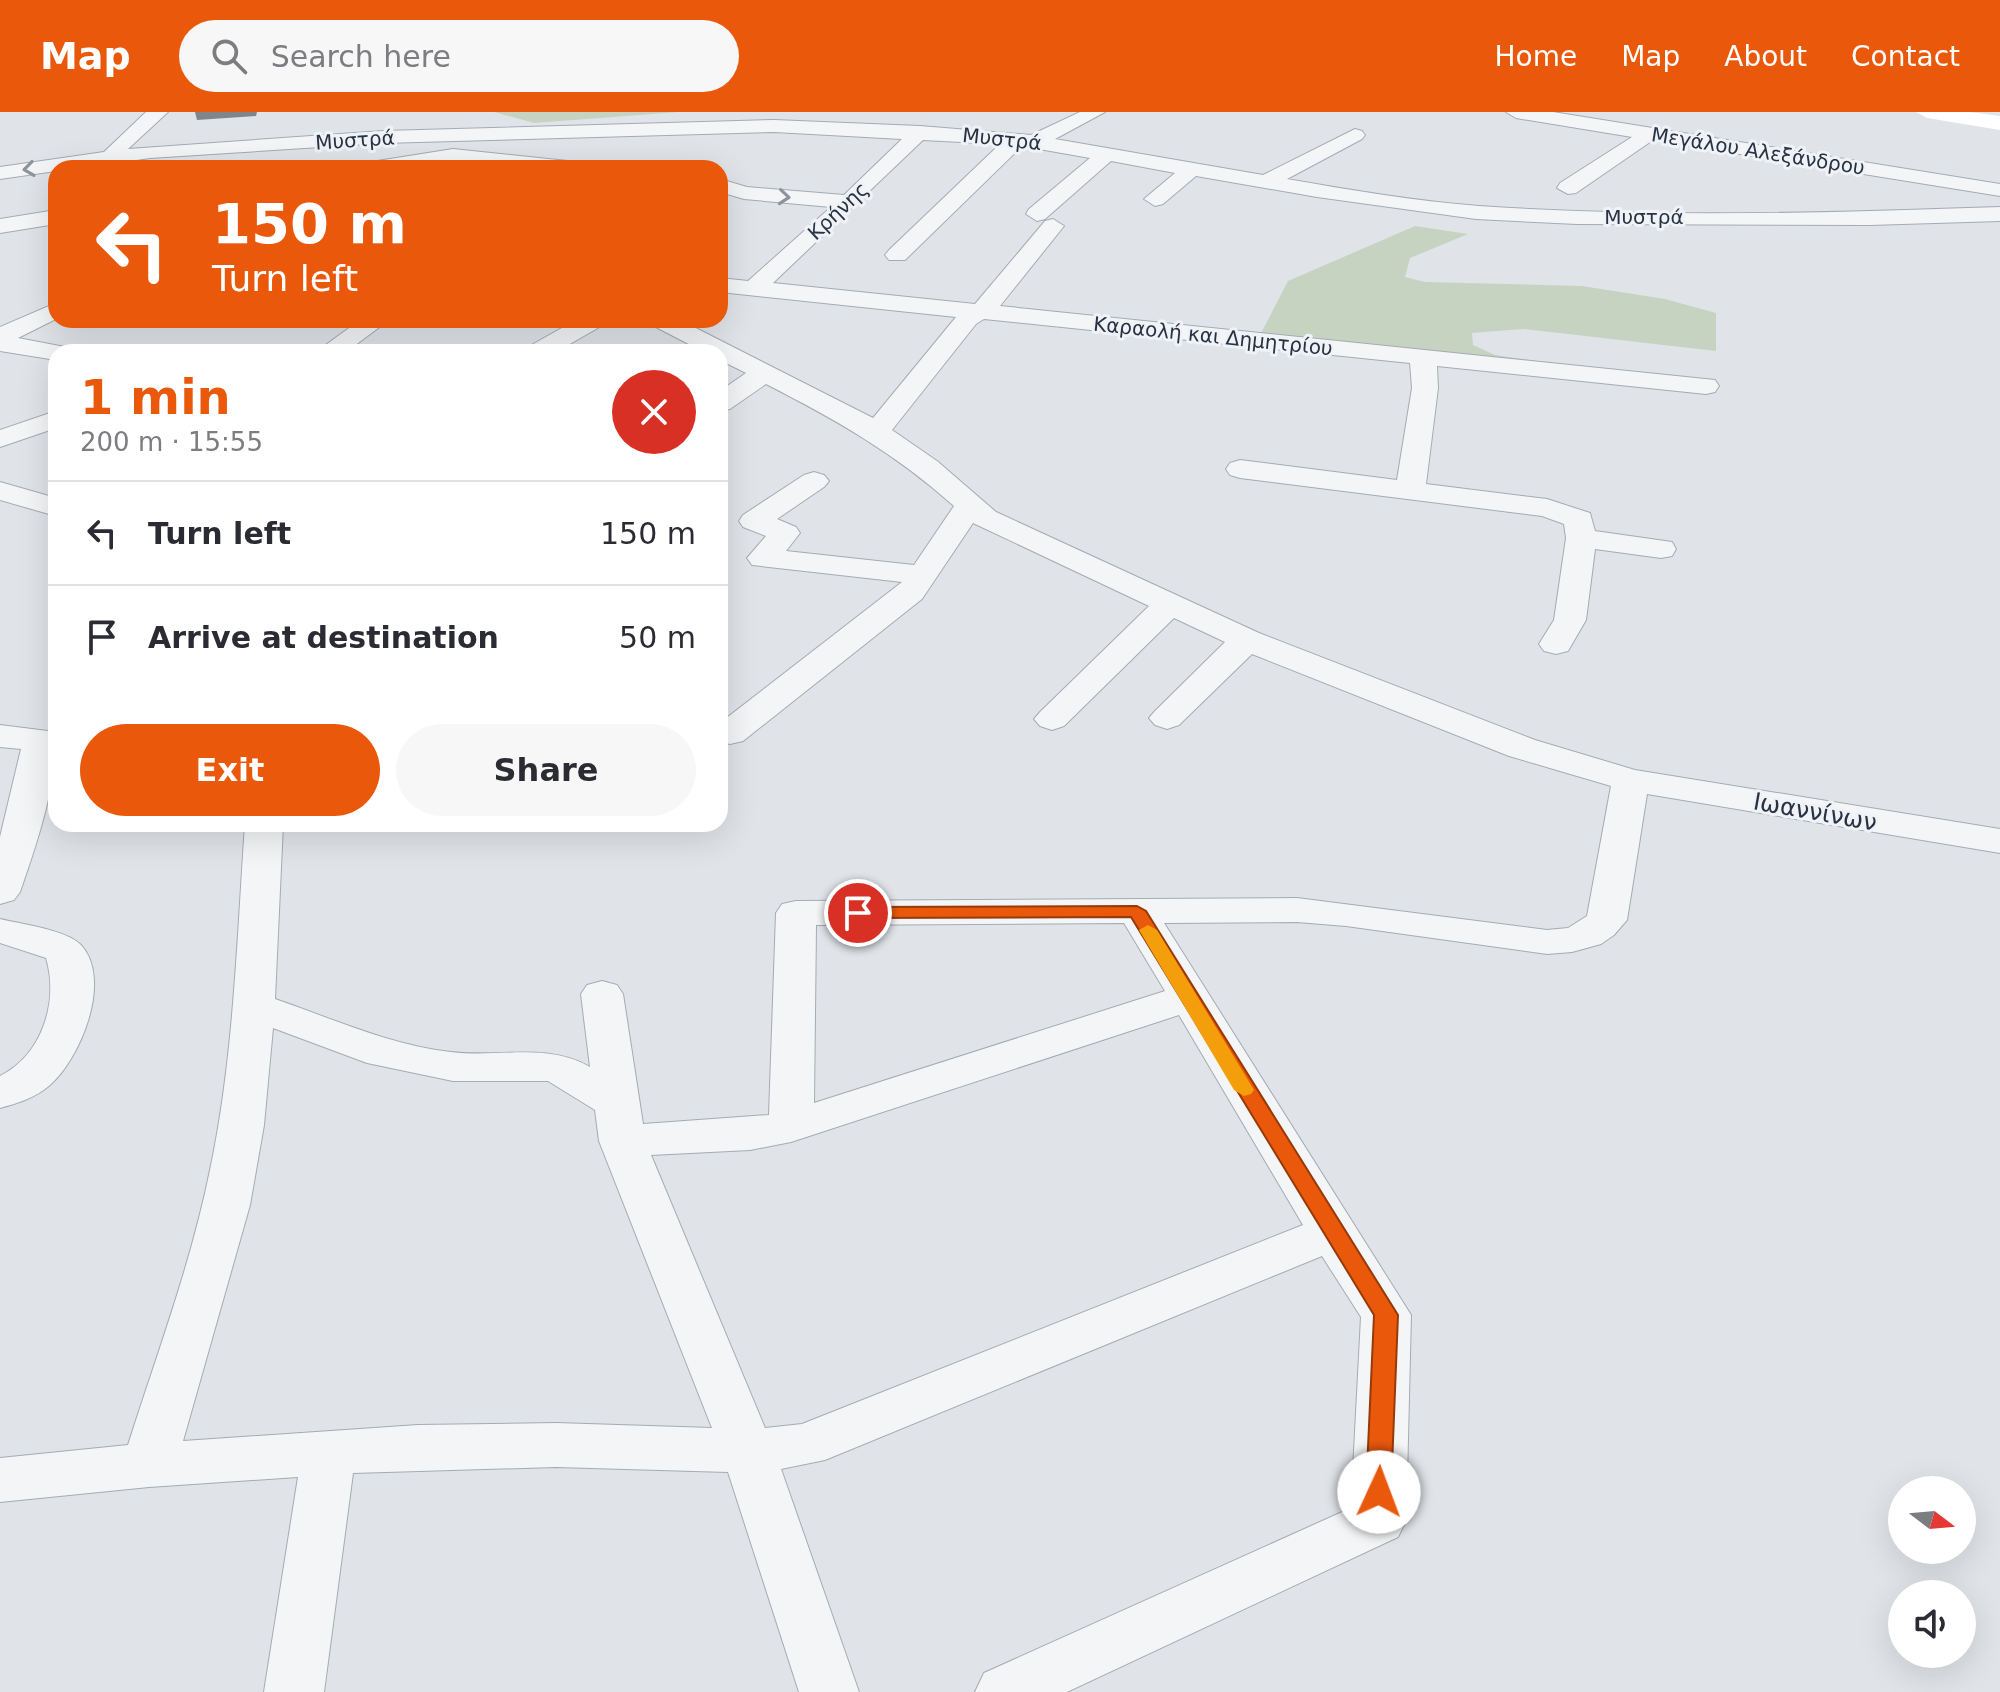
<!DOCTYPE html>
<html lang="en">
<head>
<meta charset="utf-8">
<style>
	:root { --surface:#fff; --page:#f7f7f7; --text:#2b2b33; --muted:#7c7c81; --line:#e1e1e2; --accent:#ea580c }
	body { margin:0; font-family:"DejaVu Sans",sans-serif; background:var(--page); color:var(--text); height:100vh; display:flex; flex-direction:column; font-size:30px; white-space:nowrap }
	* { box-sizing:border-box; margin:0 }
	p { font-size:26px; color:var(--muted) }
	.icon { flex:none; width:44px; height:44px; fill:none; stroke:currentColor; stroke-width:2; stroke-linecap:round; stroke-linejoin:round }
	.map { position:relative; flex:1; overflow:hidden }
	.details { position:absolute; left:48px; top:232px; width:680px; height:488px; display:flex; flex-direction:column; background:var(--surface); border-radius:24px; box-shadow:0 8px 32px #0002 }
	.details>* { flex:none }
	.top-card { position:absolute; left:48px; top:48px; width:680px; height:168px; border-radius:24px; box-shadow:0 8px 32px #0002; background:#ea580c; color:#fff; overflow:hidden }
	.needle { width:52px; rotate:106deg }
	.buttons { position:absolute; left:1888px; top:1364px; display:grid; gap:16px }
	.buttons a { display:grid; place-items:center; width:88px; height:88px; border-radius:50%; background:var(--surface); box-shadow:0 8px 32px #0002; font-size:40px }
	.pin { position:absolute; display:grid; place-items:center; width:68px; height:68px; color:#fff; margin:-34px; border:4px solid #fff; border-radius:50%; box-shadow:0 2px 8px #0007 }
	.me { position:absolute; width:88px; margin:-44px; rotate:2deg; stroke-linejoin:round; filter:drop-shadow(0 0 6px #0008) }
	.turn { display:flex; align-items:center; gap:28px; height:168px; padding:0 32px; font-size:36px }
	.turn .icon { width:104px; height:104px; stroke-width:2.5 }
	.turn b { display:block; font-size:56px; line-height:68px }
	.round { display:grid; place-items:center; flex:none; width:84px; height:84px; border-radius:42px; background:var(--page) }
	.summary { display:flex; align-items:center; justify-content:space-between; height:136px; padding:0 32px }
	h1 { font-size:48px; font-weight:700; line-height:60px; color:var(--accent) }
	.cta { display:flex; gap:16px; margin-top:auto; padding:16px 32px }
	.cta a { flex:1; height:92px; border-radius:48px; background:var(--accent); color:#fff; font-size:32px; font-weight:700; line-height:92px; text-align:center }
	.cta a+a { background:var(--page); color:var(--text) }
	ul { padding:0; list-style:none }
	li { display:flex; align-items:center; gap:24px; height:104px; padding:0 32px; border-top:2px solid var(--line) }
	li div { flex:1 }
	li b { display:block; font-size:30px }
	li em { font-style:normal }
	header { display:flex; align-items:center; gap:48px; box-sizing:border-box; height:112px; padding:0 40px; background:var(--accent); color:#fff }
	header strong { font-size:38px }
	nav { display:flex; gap:44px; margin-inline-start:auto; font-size:28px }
	.search { width:560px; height:72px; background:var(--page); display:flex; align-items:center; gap:20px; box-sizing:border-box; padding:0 28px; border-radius:44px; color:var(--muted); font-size:30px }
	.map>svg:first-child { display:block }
	.green { fill:#c6d3c1 }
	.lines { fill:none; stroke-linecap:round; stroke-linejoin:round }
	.street-casing { stroke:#a5abb3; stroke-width:2 }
	.street { fill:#f3f5f7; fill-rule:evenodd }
	.secondary { fill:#fff; fill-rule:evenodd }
	.shaded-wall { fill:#80848b }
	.oneway { stroke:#8e949c }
	.route { fill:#ea580c; stroke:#983908; stroke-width:2 }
	.slow { fill:#f59e0b }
	.labels { text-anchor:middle; stroke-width:6; stroke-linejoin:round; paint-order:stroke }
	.far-street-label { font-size:20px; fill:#283241; stroke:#eff3f7 }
	.street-label { font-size:24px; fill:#283241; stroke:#eff3f7 }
</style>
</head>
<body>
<header>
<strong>Map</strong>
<div class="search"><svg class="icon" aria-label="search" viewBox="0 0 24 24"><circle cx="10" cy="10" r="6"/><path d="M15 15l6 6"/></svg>Search here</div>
<nav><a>Home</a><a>Map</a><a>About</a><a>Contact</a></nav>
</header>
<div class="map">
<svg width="2000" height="1580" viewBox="0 0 2000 1580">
	<rect width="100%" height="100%" fill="#e0e4e9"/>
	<!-- green -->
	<g class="green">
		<polygon points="494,0 679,0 534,11"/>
		<polygon points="1415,114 1468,122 1410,146 1405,165 1425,170 1582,174 1665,187 1716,201 1716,239 1523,217 1472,221 1473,233 1495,243 1592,257 1259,225 1288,169"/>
	</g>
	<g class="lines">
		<!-- street casing -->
		<g class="street-casing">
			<g id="street">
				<path d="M146,0H168L128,37L383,19L774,8L920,14L1031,23L1080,0H1105L1055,27L1263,63L1355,17L1362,19L1365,23L1362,27L1287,67C1350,78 1415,89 1479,94C1652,106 1827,101 2000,95V109L1870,113L1577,112L1476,107L1317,85L1196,64L1163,92L1155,94L1144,87L1175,61L1111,49L1045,107L1037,109L1026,102L1029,97L1090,46L1022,34L905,148H889L885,143L889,138L1000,32L923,28L773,171L975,192L1045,109L1053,107L1064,114L1000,194L1715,268L1719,274L1715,280L1706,282L1437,254L1438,276L1426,372L1547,387L1590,401L1595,419L1672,430L1676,437L1672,444L1661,446L1595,437L1586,508L1568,539L1556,542L1544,539L1539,532L1554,508L1566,426L1564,412L1542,404L1240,366L1230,363L1226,357L1230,351L1240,348L1397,368L1412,276L1410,251L984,207L976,212L892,318L937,349L996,400L1259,521L1535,628L1635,658L2000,717V741L1647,682L1627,808L1614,823L1601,832L1572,840L1547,842L1346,814L1297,810L1164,811L1411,1203L1406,1409L1398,1425L1067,1580H975L984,1561L1351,1396L1361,1205L1322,1144L825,1348L781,1357L859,1580H799L728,1360L556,1355L353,1361L324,1580H264L298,1365L149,1375L0,1390V1346L128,1333C157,1242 191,1152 210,1058C234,945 237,827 245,712H283L275,887C333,907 390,933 451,940C499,946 547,930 590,955L581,882L587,873L602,869L617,873L623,882L643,1012L769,1003L776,801L782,792L796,789L1297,786L1547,818L1568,816L1587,804L1611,674L1509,644L1252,542L1179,613L1167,617L1155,613L1149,606L1155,599L1225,530L1174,506L1064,614L1052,618L1040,614L1034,607L1040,600L1149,494L973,411L922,487L743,629L730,632L720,629V611L902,470L752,453L747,446L766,424L743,415L739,409L743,403L804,363L814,360L824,363L829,369L824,375L777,407L796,415L800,421L786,439L914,453L954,394C893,340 838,309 766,272L730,297L720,299V279L746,261L720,248V240H704L652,213L649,208H680L873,306L956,205L720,180V166L748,169L831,95L744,87L720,80V67L747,75L844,83L902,27L774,20L383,31L150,46L123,50L122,56H102V53L56,56V59L0,67V55L104,40ZM1124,811L1165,879L814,991L816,813ZM1179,903L1303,1113L802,1312L765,1316L651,1043L750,1038L791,1030ZM273,916L367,951L453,969H548L595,998L599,1029L712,1316L556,1311L418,1313L183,1329L250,1093L264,1013Z"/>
				<polygon points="1506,0 1553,0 2000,72 2000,84 1653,28 1576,81 1568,82 1557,76 1560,71 1632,25 1516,6"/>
				<polygon points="453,37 577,50 587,56 518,56 453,49 410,56 361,56 371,50"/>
				<polygon points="56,98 56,112 0,121 0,107"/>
				<polygon points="56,191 56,207 18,226 65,235 69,240 56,240 56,248 0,239 0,215"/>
				<polygon points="360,208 389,208 346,240 316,240"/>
				<polygon points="576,208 606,208 603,213 556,240 524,240 528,235"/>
				<polygon points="56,299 56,316 0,335 0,318"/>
				<polygon points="0,370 56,386 56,404 0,388"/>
				<path d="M0,613L56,620C56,676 38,728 20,780L14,788L0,792V725L21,637L0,635Z"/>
				<path d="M0,807C21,812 67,818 81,833C113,868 80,947 50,973C35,986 18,991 0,996V964C42,943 59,890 46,846L0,831Z"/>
			</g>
		</g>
		<!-- street -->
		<use href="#street" class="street"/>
		<!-- secondary -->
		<polygon class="secondary" points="1916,0 1970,0 2000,4 2000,18 1927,6"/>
	</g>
	<!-- shaded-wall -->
	<polygon class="shaded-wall" points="195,0 257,0 256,4 197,8"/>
	<!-- one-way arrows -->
	<defs><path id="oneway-chevron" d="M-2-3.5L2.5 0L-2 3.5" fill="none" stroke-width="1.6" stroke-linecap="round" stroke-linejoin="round" transform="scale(2)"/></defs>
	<g class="oneway">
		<use href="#oneway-chevron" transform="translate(29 57) rotate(172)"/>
		<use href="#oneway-chevron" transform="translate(784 85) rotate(5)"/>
	</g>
	<!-- route -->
	<polygon class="route" points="1137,794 1146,799 1398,1203 1391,1380 1388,1387 1379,1390 1370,1387 1366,1380 1374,1203 1131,805 858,806 849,801 858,795"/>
	<!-- slow -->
	<polygon class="slow" points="1148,813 1157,818 1254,978 1251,982 1244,984 1234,978 1139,818"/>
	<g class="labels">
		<!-- far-street labels -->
		<g class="far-street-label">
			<text transform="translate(1002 27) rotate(6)" y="7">Μυστρά</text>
			<text transform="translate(355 28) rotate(-4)" y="7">Μυστρά</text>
			<text transform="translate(1758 39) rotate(9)" y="7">Μεγάλου Αλεξάνδρου</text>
			<text transform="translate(838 99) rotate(-43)" y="7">Κρήνης</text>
			<text x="1644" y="112">Μυστρά</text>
			<text transform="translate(1213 224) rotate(6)" y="7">Καραολή και Δημητρίου</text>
		</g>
		<!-- street labels -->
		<g class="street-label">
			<text transform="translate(1815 700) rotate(10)" y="8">Ιωαννίνων</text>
		</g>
	</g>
</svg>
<div class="buttons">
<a><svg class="needle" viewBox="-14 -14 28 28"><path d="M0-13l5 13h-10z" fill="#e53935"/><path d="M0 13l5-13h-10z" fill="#7c7c81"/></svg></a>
<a><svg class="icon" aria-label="sound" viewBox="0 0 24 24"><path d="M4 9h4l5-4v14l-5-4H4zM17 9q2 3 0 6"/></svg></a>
</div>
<div class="pin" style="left:858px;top:801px;background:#d93025"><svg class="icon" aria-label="arrive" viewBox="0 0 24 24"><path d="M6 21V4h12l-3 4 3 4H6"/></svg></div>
<svg class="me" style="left:1379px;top:1380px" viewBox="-20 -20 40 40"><circle r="19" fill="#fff"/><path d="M0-13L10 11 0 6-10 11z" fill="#ea580c"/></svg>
<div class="top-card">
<div class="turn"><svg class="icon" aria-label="left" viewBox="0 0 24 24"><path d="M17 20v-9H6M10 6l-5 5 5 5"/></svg><div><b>150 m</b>Turn left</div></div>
</div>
<section class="details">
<div class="summary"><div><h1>1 min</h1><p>200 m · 15:55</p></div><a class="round" style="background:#d93025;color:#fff"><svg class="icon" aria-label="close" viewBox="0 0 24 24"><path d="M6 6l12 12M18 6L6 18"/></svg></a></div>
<ul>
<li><svg class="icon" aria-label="left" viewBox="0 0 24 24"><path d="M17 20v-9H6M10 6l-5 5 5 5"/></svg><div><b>Turn left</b></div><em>150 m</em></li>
<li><svg class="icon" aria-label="arrive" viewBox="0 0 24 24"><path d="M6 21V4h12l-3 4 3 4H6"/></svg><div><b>Arrive at destination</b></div><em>50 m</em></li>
</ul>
<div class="cta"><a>Exit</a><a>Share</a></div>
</section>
</div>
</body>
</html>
